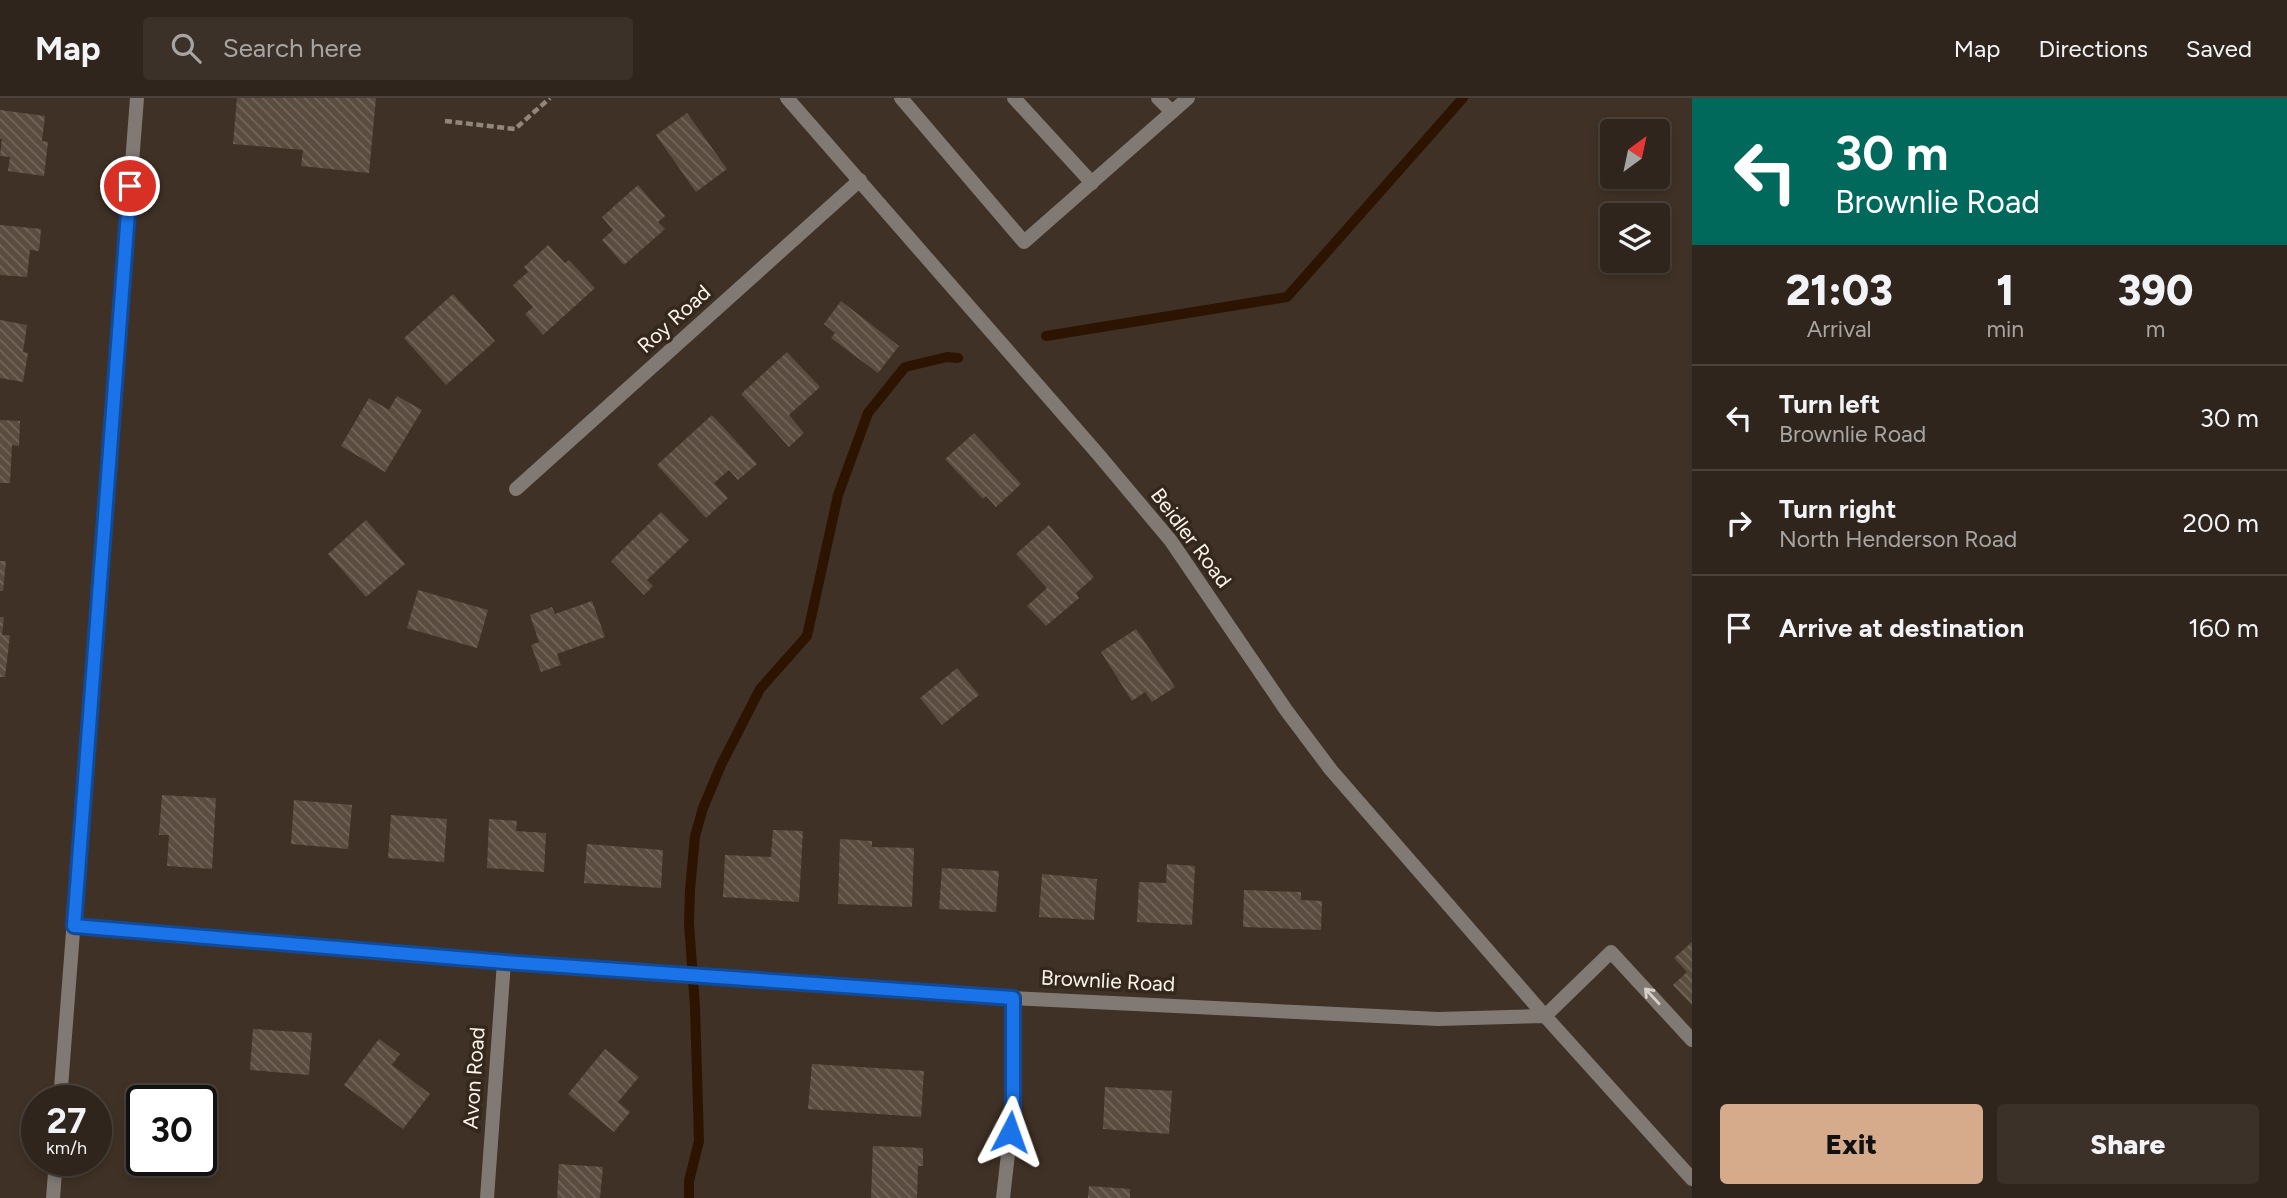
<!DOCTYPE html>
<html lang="en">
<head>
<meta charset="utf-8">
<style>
	:root { --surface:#2f251c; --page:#3b3129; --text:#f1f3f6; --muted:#a7a5a3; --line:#4a423b; --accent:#d6ab8b }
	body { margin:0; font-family:Figtree,sans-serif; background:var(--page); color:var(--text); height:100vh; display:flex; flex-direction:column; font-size:26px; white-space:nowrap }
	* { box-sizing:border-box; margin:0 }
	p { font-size:23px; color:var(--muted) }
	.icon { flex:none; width:38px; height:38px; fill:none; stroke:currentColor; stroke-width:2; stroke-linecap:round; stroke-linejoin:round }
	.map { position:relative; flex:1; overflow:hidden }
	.side { display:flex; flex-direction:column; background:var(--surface); width:595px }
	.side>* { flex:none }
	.banner { background:#00695c; color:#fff; overflow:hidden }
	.needle { width:46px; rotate:33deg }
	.fabs { position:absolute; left:1600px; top:21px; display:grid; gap:14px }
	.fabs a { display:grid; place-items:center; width:70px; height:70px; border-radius:7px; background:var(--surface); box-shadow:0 4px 10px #0003,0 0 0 2px var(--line); font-size:35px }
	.speed { position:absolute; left:21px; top:987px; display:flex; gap:14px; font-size:35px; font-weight:700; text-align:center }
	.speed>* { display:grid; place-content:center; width:91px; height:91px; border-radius:50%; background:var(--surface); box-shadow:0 4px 10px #0003,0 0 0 2px var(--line); line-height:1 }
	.speed small { font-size:18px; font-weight:400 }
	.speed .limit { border:4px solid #111; border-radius:10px; background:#fff; color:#111 }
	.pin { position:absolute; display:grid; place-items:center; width:60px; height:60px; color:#fff; margin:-30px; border:4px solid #fff; border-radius:50%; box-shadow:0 2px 7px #0007 }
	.me { position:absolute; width:77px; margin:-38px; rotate:4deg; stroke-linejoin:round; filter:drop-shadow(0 0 5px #0008) }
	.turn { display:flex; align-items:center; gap:24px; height:147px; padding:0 28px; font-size:32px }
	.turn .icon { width:91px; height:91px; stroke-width:2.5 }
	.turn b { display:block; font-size:49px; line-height:60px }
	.eta { display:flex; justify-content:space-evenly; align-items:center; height:119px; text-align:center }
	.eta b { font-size:42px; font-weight:800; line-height:49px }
	.action { display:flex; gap:14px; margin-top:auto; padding:14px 28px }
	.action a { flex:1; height:80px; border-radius:7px; background:var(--accent); color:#111; font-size:28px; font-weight:800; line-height:80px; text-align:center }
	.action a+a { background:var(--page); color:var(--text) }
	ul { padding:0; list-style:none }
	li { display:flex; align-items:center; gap:21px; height:105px; padding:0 28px; border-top:2px solid var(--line) }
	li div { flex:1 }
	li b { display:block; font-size:26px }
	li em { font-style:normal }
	header { display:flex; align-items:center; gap:42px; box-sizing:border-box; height:98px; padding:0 35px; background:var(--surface); border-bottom:2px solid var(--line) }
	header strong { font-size:33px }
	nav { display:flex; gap:38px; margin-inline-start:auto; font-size:24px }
	.search { width:490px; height:63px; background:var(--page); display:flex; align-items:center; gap:18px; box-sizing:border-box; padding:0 24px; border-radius:7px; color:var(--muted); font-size:26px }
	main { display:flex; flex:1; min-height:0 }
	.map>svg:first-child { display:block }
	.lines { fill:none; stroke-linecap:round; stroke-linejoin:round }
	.stream { stroke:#2d1400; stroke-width:10 }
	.building { fill:url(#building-back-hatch) }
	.path { stroke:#92867c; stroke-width:4.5; stroke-dasharray:7 3.5; stroke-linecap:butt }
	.service { stroke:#817973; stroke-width:14 }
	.minor { stroke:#817973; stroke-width:14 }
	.tertiary { stroke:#817973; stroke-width:14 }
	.oneway { stroke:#d7cec7 }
	.route-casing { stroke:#114b97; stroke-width:18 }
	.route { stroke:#1a73e8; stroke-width:12 }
	.labels { text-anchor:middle; stroke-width:7; stroke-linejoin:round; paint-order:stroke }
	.street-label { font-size:21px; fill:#fcf3eb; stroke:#34271b }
</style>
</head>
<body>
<header>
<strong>Map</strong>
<div class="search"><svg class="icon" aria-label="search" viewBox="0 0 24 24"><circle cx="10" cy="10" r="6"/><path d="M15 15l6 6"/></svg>Search here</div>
<nav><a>Map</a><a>Directions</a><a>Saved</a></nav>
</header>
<main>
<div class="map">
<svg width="1692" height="1100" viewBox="0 0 1692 1100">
	<defs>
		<pattern id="building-back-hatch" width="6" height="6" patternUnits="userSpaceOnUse" patternTransform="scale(1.75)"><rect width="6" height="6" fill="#5a4c3f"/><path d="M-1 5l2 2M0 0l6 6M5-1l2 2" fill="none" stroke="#73665b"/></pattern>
	</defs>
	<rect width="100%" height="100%" fill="#3f3125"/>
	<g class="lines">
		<!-- stream -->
		<g class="stream">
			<polyline points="1046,238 1287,199 1463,0"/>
			<polyline points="689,1100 689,1083 699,1043 695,909 689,825 690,792 695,738 703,710 721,667 760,591 807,538 838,397 868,315 905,269 947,259 958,260"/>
		</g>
	</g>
	<!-- building -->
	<g class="building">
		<polygon points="237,0 376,0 369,75 301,68 303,52 233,46"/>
		<polygon points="0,12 45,18 42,43 48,44 44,78 8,73 10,59 0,58 2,41 0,41"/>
		<polygon points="687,15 727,71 696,94 656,37"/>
		<polygon points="638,87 665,118 658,124 665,131 624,167 602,142 613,132 602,119"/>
		<polygon points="0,127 41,131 39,153 30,152 27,179 0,177"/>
		<polygon points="548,147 565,165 569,162 595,190 543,237 525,216 533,209 513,187 528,174 524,169"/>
		<polygon points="453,196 495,243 446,287 404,240"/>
		<polygon points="841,203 899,248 878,275 831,240 835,235 824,226"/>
		<polygon points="0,222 27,227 23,254 28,255 23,284 0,280"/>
		<polygon points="787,254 820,289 789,317 804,335 789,349 741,296"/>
		<polygon points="397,298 422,312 385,374 341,348 369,300 389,312"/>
		<polygon points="712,317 757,366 738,382 729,372 714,385 728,400 706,420 657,367"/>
		<polygon points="0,322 20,323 19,348 12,347 10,385 0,385"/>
		<polygon points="974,335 1021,386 996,409 986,398 983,401 945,361"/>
		<polygon points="661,414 689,442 647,482 653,488 644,497 611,463"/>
		<polygon points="366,422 405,466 366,499 328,456"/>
		<polygon points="1049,427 1094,479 1076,495 1079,500 1046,528 1027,508 1047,490 1016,456"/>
		<polygon points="0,463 6,463 3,493 0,493"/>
		<polygon points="418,492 488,512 477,550 407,530"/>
		<polygon points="592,503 605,539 557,556 561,567 541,574 531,547 539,544 530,517 552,509 555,516"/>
		<polygon points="0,519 4,519 2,537 10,537 5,579 0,579"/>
		<polygon points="1136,531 1175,589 1152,604 1145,594 1132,603 1101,554"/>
		<polygon points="957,570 979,597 942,627 920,600"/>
		<polygon points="162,697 216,700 212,771 167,768 169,737 159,737"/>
		<polygon points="294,702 352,707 348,751 291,746"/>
		<polygon points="391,717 447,721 444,764 388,760"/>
		<polygon points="489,721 517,723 516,733 546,735 544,774 487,770"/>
		<polygon points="773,732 803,733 799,804 723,799 725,757 771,759"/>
		<polygon points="840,741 872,743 872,749 914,750 912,809 838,806"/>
		<polygon points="587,746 663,752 661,790 584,785"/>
		<polygon points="1167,766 1195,768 1192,827 1137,824 1139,784 1166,785"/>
		<polygon points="942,770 999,773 996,814 939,811"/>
		<polygon points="1042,776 1097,781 1094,822 1039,819"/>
		<polygon points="1244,792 1301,794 1301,802 1322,803 1321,832 1243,829"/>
		<polygon points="1692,844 1692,907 1673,887 1687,874 1674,860"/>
		<polygon points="253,931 312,935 309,977 250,972"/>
		<polygon points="379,941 400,956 392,967 430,996 403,1031 344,987"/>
		<polygon points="605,951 639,979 618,1004 630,1014 614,1034 568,996"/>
		<polygon points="812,966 924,973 921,1019 808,1011"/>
		<polygon points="1105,989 1172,993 1169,1036 1103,1031"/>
		<polygon points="873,1048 923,1050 923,1068 918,1068 917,1100 871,1100"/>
		<polygon points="559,1066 603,1069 600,1100 557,1100"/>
		<polygon points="1089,1088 1130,1091 1130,1100 1088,1100"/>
	</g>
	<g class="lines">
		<!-- path -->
		<polyline class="path" points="445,23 515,31 550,0"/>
		<!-- service -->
		<g class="service">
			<polyline points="901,0 1024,144 1188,0"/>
			<polyline points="1014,0 1092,85"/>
			<polyline points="1158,0 1172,14"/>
			<polyline points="1545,918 1611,854 1692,942"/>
		</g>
		<!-- minor -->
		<g class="minor">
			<polyline points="787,0 1098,356 1171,443 1286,612 1331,672 1545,918"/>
			<polyline points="516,391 860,82"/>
			<polyline points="74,828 504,864 1013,900 1438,921 1545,918 1692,1081"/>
			<polyline points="487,1100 504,864"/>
			<polyline points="1003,1100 1013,1012 1013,900"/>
		</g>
		<!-- tertiary -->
		<g class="tertiary">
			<polyline points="60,1003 137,0"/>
			<polyline points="53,1100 56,1062"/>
		</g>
	</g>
	<!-- one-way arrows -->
	<defs><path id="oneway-shaft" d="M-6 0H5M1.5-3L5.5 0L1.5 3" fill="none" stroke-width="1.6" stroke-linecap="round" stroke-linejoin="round" transform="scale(1.75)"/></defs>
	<use class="oneway" href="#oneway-shaft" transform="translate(1652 898) rotate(-133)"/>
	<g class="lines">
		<!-- route casing -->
		<g class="route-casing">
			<polyline id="route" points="130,88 74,828 505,864 1013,900 1013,1012 1010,1034"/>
		</g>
		<!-- route -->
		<use href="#route" class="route"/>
	</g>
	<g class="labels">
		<!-- street labels -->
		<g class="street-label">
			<text transform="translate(674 221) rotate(-42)" y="7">Roy Road</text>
			<text transform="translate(1191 440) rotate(53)" y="7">Beidler Road</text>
			<text transform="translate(1108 883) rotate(3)" y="7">Brownlie Road</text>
			<text transform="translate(474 980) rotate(-86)" y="7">Avon Road</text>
		</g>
	</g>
</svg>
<div class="fabs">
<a><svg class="needle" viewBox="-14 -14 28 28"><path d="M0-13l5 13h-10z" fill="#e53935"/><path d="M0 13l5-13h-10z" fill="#a7a5a3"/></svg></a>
<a><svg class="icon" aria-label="layers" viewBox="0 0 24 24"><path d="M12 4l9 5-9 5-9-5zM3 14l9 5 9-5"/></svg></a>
</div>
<div class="speed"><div>27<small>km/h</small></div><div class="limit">30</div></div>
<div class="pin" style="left:130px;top:88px;background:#d93025"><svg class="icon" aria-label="arrive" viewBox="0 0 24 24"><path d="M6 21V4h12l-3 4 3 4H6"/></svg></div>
<svg class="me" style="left:1010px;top:1034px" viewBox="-20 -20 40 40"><path d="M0-17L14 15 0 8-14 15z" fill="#1a73e8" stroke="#fff" stroke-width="4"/></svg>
</div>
<section class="side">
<div class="banner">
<div class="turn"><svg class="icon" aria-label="left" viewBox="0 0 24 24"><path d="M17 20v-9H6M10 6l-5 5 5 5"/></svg><div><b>30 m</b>Brownlie Road</div></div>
</div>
<div class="eta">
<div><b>21:03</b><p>Arrival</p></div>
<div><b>1</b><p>min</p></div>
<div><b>390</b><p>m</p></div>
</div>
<ul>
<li><svg class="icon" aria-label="left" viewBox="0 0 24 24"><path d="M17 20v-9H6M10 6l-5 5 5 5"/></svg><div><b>Turn left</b><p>Brownlie Road</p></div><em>30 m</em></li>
<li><svg class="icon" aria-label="right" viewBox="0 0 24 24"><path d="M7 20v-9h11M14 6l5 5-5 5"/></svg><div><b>Turn right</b><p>North Henderson Road</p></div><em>200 m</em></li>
<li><svg class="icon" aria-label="arrive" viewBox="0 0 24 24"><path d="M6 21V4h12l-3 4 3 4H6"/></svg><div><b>Arrive at destination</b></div><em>160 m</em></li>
</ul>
<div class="action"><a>Exit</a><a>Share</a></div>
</section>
</main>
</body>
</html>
